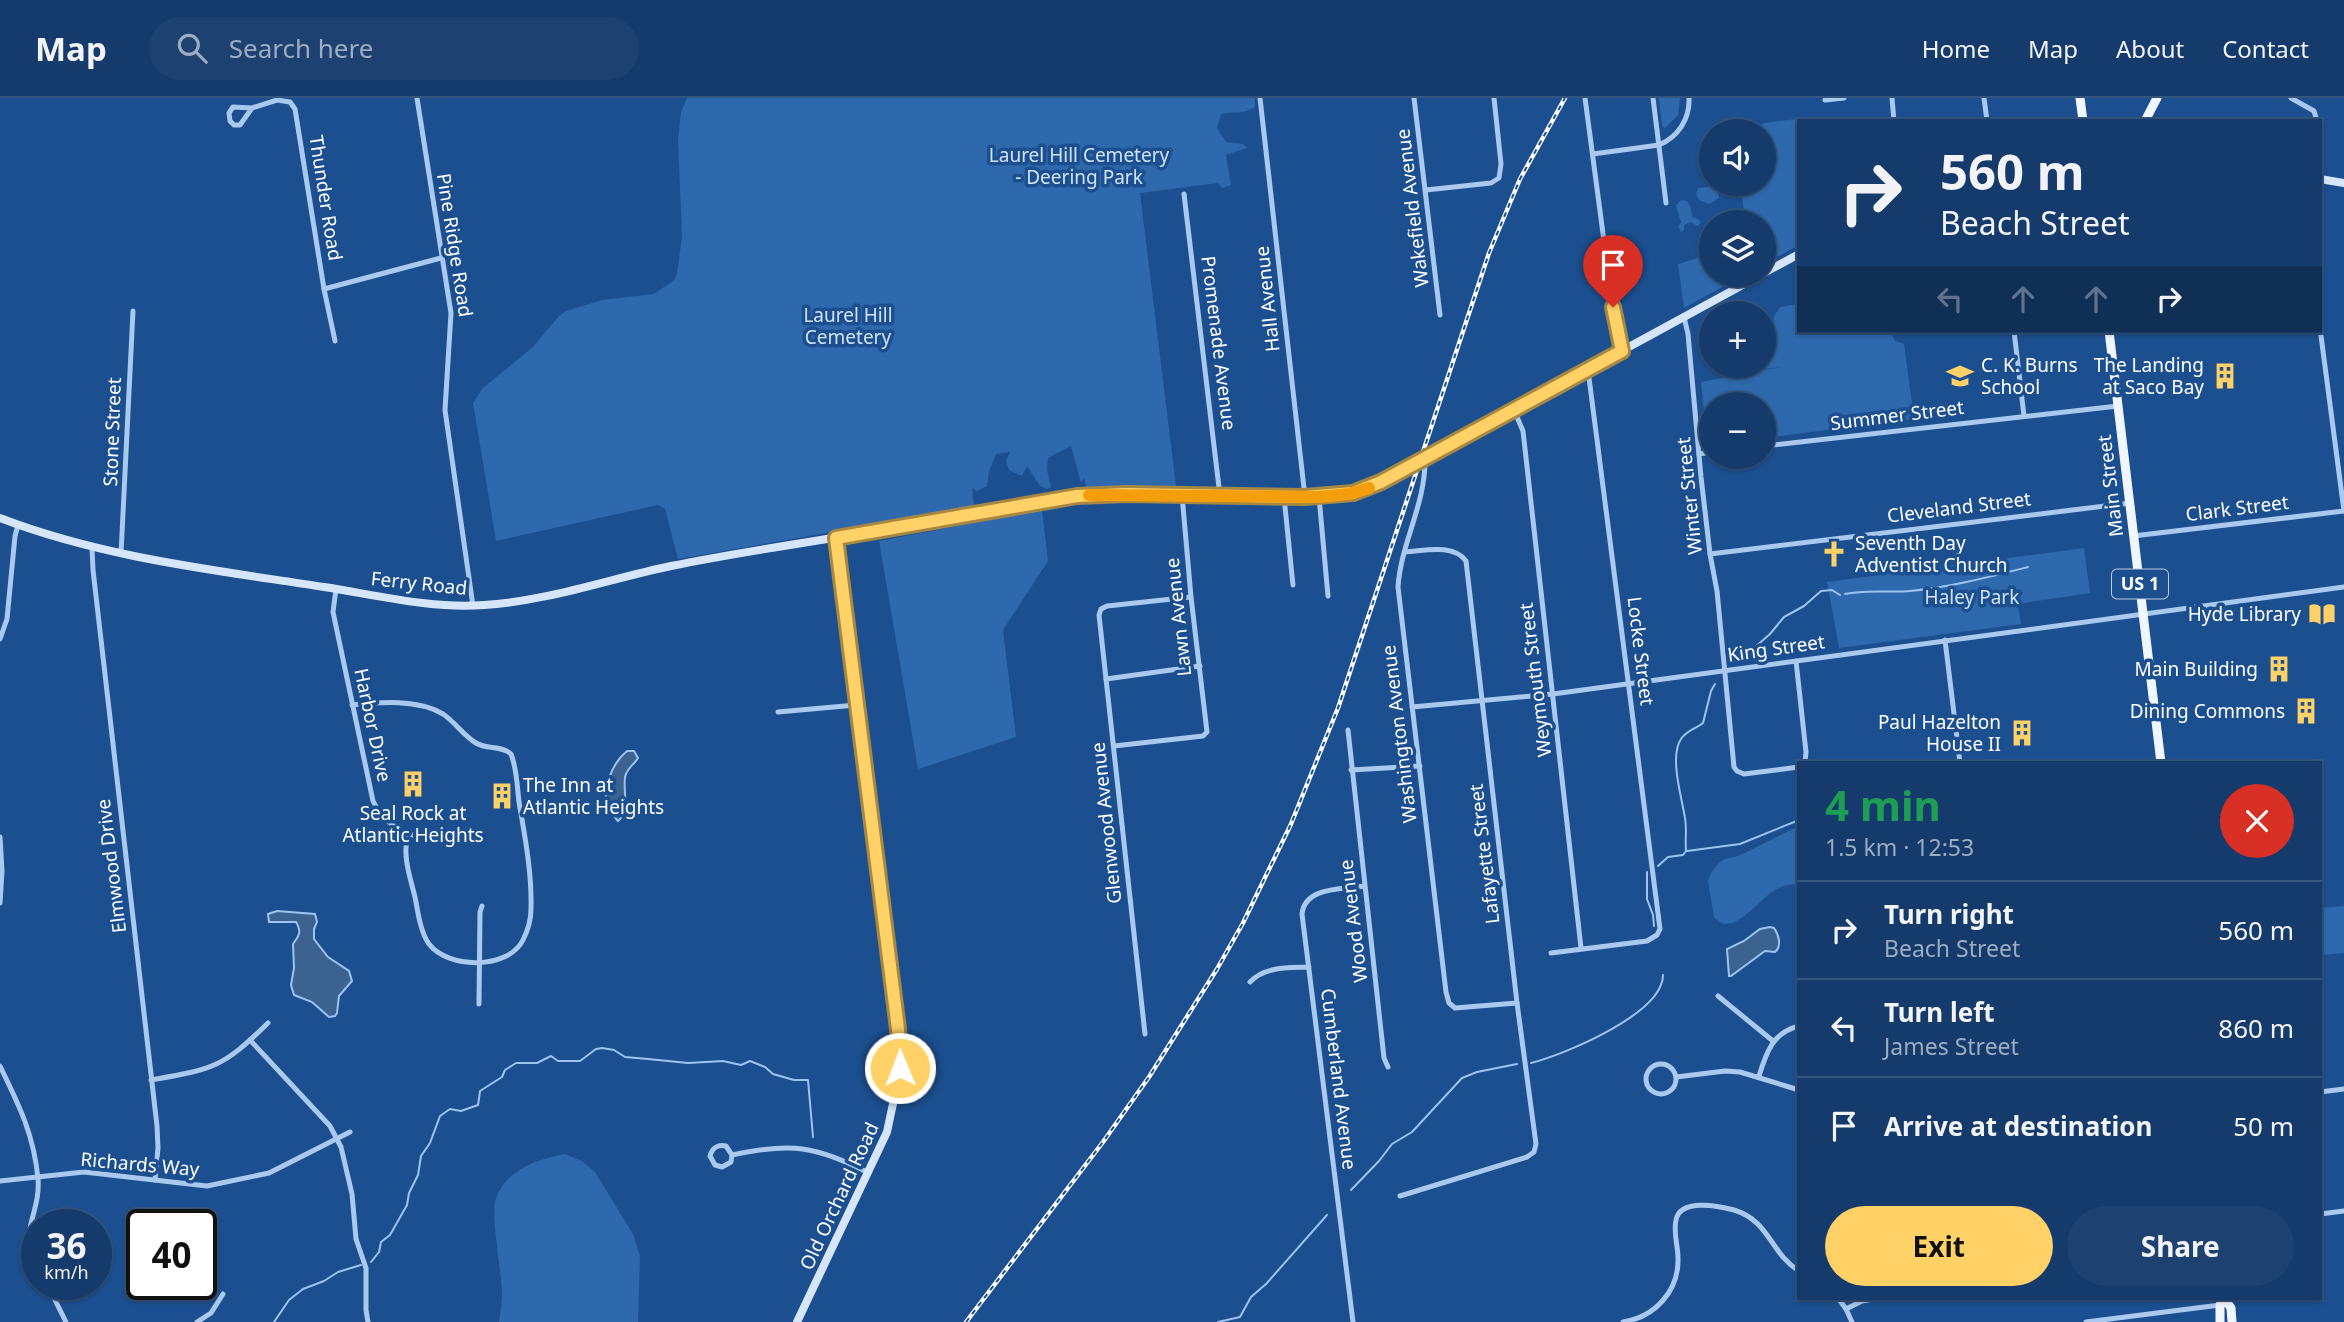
<!DOCTYPE html>
<html lang="en">
<head>
<meta charset="utf-8">
<style>
	:root { --surface:#143b6b; --page:#1d4271; --text:#f1f3f6; --muted:#9dadc1; --line:#33557e; --accent:#ffd166 }
	body { margin:0; font-family:"Noto Sans",sans-serif; background:var(--page); color:var(--text); height:100vh; display:flex; flex-direction:column; font-size:26px; white-space:nowrap }
	* { box-sizing:border-box; margin:0 }
	p { font-size:23px; color:var(--muted) }
	.icon { flex:none; width:38px; height:38px; fill:none; stroke:currentColor; stroke-width:2; stroke-linecap:round; stroke-linejoin:round }
	.map { position:relative; flex:1; overflow:hidden }
	.sheet { position:absolute; left:1797px; top:663px; width:525px; height:539px; display:flex; flex-direction:column; background:var(--surface); border-radius:0px; box-shadow:0 2px 5px #0004,0 0 0 2px var(--line) }
	.sheet>* { flex:none }
	.guide { position:absolute; left:1797px; top:21px; width:525px; height:214px; border-radius:0px; box-shadow:0 2px 5px #0004,0 0 0 2px var(--line); background:#143b6b; color:var(--text); overflow:hidden }
	.controls { position:absolute; left:1699px; top:21px; display:grid; gap:14px }
	.controls a { display:grid; place-items:center; width:77px; height:77px; border-radius:50%; background:var(--surface); box-shadow:0 2px 5px #0004,0 0 0 2px var(--line); font-size:35px }
	.speed { position:absolute; left:21px; top:1111px; display:flex; gap:14px; font-size:35px; font-weight:700; text-align:center }
	.speed>* { display:grid; place-content:center; width:91px; height:91px; border-radius:50%; background:var(--surface); box-shadow:0 2px 5px #0004,0 0 0 2px var(--line); line-height:1 }
	.speed small { font-size:18px; font-weight:400 }
	.speed .limit { border:4px solid #111; border-radius:10px; background:#fff; color:#111 }
	.pin { position:absolute; display:grid; place-items:center; width:60px; height:60px; color:#fff; margin:-72px -30px; border-radius:50% 50% 50% 0; rotate:-45deg; box-shadow:0 0 7px #0007 }
	.pin .icon { rotate:45deg }
	.me { position:absolute; width:77px; margin:-38px; rotate:359deg; stroke-linejoin:round; filter:drop-shadow(0 0 5px #0008) }
	.turn { display:flex; align-items:center; gap:24px; height:147px; padding:0 28px; font-size:32px }
	.turn .icon { width:91px; height:91px; stroke-width:2.5 }
	.turn b { display:block; font-size:49px; line-height:60px }
	.lanes { display:flex; align-items:center; height:66px; padding:0 28px; background:#0003; justify-content:center; gap:35px; direction:ltr }
	.lanes .off { opacity:.35 }
	.round { display:grid; place-items:center; flex:none; width:74px; height:74px; border-radius:37px; background:var(--page) }
	.overview { display:flex; align-items:center; justify-content:space-between; height:119px; padding:0 28px }
	h1 { font-size:42px; font-weight:700; line-height:52px; color:#1e9e55 }
	.primary-button { display:flex; gap:14px; margin-top:auto; padding:14px 28px }
	.primary-button a { flex:1; height:80px; border-radius:42px; background:var(--accent); color:#111; font-size:28px; font-weight:700; line-height:80px; text-align:center }
	.primary-button a+a { background:var(--page); color:var(--text) }
	ul { padding:0; list-style:none }
	li { display:flex; align-items:center; gap:21px; height:98px; padding:0 28px; border-top:2px solid var(--line) }
	li div { flex:1 }
	li b { display:block; font-size:26px }
	li em { font-style:normal }
	header { display:flex; align-items:center; gap:42px; box-sizing:border-box; height:98px; padding:0 35px; background:var(--surface); border-bottom:2px solid var(--line) }
	header strong { font-size:33px }
	nav { display:flex; gap:38px; margin-inline-start:auto; font-size:24px }
	.search { width:490px; height:63px; background:var(--page); display:flex; align-items:center; gap:18px; box-sizing:border-box; padding:0 24px; border-radius:38px; color:var(--muted); font-size:26px }
	.map>svg:first-child { display:block }
	.green { fill:#2e69ad }
	.water { fill:#3c6290; stroke:#9cc4f0; stroke-width:2 }
	.lines { fill:none; stroke-linecap:round; stroke-linejoin:round }
	.stream { stroke:#9cc4f0; stroke-width:2 }
	.street { stroke:#a9c9ee; stroke-width:5 }
	.secondary { stroke:#d6e6fa; stroke-width:8 }
	.primary { stroke:#f0f6ff; stroke-width:9 }
	.rail-casing { stroke:#fff; stroke-width:4.5 }
	.rail { stroke:#1b4f8f; stroke-width:2; stroke-dasharray:5; stroke-linecap:butt }
	.route-casing { stroke:#a68842; stroke-width:18 }
	.route { stroke:#ffd166; stroke-width:12 }
	.slow { stroke:#f59e0b; stroke-width:12 }
	.labels { text-anchor:middle; stroke-width:7; stroke-linejoin:round; paint-order:stroke }
	.shield { fill:#1b4f8f; stroke:#bbcadd; stroke-width:2 }
	.shield-label { font-size:18px; font-weight:bold; fill:#fff }
	.park-label { font-size:19px; fill:#cfe3fa; stroke:#1b4f8f }
	.street-label { font-size:19px; fill:#fff; stroke:#1b4f8f }
	.poi-label { font-size:19px; fill:#fff; stroke:#1b4f8f; text-anchor:end }
</style>
</head>
<body>
<header>
<strong>Map</strong>
<div class="search"><svg class="icon" aria-label="search" viewBox="0 0 24 24"><circle cx="10" cy="10" r="6"/><path d="M15 15l6 6"/></svg>Search here</div>
<nav><a>Home</a><a>Map</a><a>About</a><a>Contact</a></nav>
</header>
<div class="map">
<svg width="2344" height="1224" viewBox="0 0 2344 1224">
	<rect width="100%" height="100%" fill="#1b4f8f"/>
	<!-- green -->
	<g class="green">
		<path d="M687,0H1255V9C1241,18 1235,12 1221,16L1217,30L1226,44L1243,46L1247,50L1226,57L1231,87L1222,90L1218,85L1140,95L1176,388L1086,389L1084,380L1081,385L1071,348L1048,360L1047,372L1051,389L1047,391L1040,388L1027,368L1022,378L1009,372L1006,363L1010,354L996,356L989,373L987,388L977,393L972,390L974,409L678,461L665,411L658,407L496,443L473,305L483,290L533,249L558,219L566,213L602,202L654,196L674,182L677,176L682,138L678,42L681,14Z"/>
		<polygon points="1659,0 1680,0 1678,17 1665,30 1662,28"/>
		<polygon points="1796,21 1799,42 1799,147 1764,166 1764,124 1745,124 1741,86 1764,86 1764,33 1752,33 1764,25"/>
		<polygon points="1717,88 1719,100 1709,106 1699,102 1696,96 1698,90"/>
		<polygon points="1681,102 1687,103 1691,110 1692,119 1698,121 1701,125 1697,128 1691,124 1684,127 1684,132 1681,134 1678,129 1681,124 1676,108"/>
		<polygon points="1711,156 1712,177 1744,177 1684,210 1678,166"/>
		<polygon points="1799,206 1799,233 1890,233 1895,243 1904,246 1914,321 1764,340 1764,306 1712,306 1711,346 1709,346 1707,343 1701,284 1780,269 1751,273 1750,268 1764,268 1764,242 1771,240 1774,218 1780,209"/>
		<polygon points="1042,412 1048,463 1003,532 1016,639 918,671 879,443"/>
		<polygon points="2084,450 2090,495 2018,506 2021,526 1839,550 1827,484"/>
		<path d="M1799,728V786C1789,786 1780,788 1772,794C1758,803 1731,841 1714,819L1708,783C1709,777 1717,765 1723,762C1730,759 1738,759 1745,755C1763,746 1780,737 1799,728Z"/>
		<polygon points="2344,808 2344,855 2321,857 2321,810"/>
		<path d="M565,1056L582,1063L595,1074L633,1136L640,1158L638,1224H499C500,1215 502,1206 502,1197C502,1176 490,1115 496,1100C507,1071 538,1061 565,1056Z"/>
	</g>
	<!-- water -->
	<g class="water">
		<path d="M627,653H634L638,660C634,667 627,670 625,679C623,694 630,713 618,723L606,709C604,689 611,666 627,653Z"/>
		<path d="M277,813L315,816L317,824L314,831V841L328,859L349,873L352,883L339,898L337,915L335,918L329,919L312,904L294,897L291,887L294,870L293,846C299,838 302,833 296,824H269L268,816Z"/>
		<path d="M1770,829L1774,830C1779,837 1782,848 1775,854L1765,853L1731,878H1729L1727,851L1744,843L1760,831Z"/>
	</g>
	<g class="lines">
		<!-- stream -->
		<g class="stream">
			<path d="M1845,496C1867,491 1889,495 1910,493C1951,489 1989,479 2028,469"/>
			<polyline points="1738,564 1770,536 1784,519 1804,508 1821,493 1832,492 1840,497"/>
			<polyline points="1687,753 1740,746 1799,722"/>
			<path d="M1658,768L1668,759L1683,757L1686,753C1685,742 1687,731 1685,720C1682,700 1669,659 1681,641C1687,632 1696,631 1703,625L1711,593L1715,586"/>
			<polyline points="1647,774 1647,801 1653,817 1654,828"/>
			<path d="M1531,965C1563,957 1663,916 1663,877"/>
			<polyline points="1351,1092 1379,1063 1392,1046 1412,1034 1462,980 1477,974 1517,966"/>
			<polyline points="371,1164 379,1154 381,1144 390,1137 407,1107 409,1095 418,1077 421,1058 430,1045 440,1018 450,1011 461,1013 478,1007 480,993 502,979 505,972 516,965 537,965 551,958 558,963 580,963 596,951 602,950 614,952 625,959 648,961 688,965 723,963 741,967 750,963 765,969 773,976 794,982 808,982 813,1039"/>
			<polyline points="274,1224 289,1202 303,1191 324,1183 338,1174 361,1167"/>
			<polyline points="1218,1224 1240,1219 1251,1199 1266,1186 1327,1117"/>
		</g>
		<!-- street -->
		<g class="street">
			<polyline points="417,0 451,215 445,312 473,508"/>
			<polyline points="1260,0 1305,399"/>
			<polyline points="1414,0 1440,217"/>
			<polyline points="1585,0 1615,226 1622,253"/>
			<polyline points="1653,0 1666,105"/>
			<polyline points="1892,0 1894,23"/>
			<polyline points="1984,0 1987,23"/>
			<polyline points="2291,0 2314,13 2317,23"/>
			<polyline points="1825,2 1844,0"/>
			<polyline points="252,10 233,9 229,15 230,23 234,27 240,27 252,10 277,2 290,4 295,11 324,191 335,243"/>
			<path d="M1593,56L1659,47C1678,39 1690,21 1689,0"/>
			<polyline points="1426,92 1491,85 1499,80 1501,66 1494,0"/>
			<polyline points="1184,96 1220,398"/>
			<polyline points="324,191 441,160"/>
			<polyline points="1684,219 1688,236 1701,379 1710,456 1717,493 1734,669 1737,673 1744,676 1799,669"/>
			<polyline points="2320,230 2344,413"/>
			<polyline points="2014,233 2024,318"/>
			<polyline points="1514,312 1523,333 1581,850"/>
			<polyline points="1764,348 2118,308"/>
			<polyline points="1699,356 1712,354"/>
			<path d="M1425,360C1426,406 1401,444 1398,489L1446,894L1449,905L1455,910L1517,905"/>
			<polyline points="1284,399 1293,487"/>
			<polyline points="1319,399 1328,498"/>
			<polyline points="2133,438 2344,413"/>
			<polyline points="92,450 93,472 157,1028 158,1050 155,1082"/>
			<polyline points="121,456 133,213"/>
			<polyline points="1710,456 2130,405"/>
			<path d="M336,491L333,514L373,703C383,725 403,736 426,741"/>
			<polyline points="0,541 7,521 15,438 18,427"/>
			<polyline points="1945,542 1960,665"/>
			<polyline points="1796,563 1806,654 1805,665"/>
			<polyline points="1106,581 1200,568"/>
			<path d="M352,607C380,604 418,601 443,616C455,624 463,637 476,645C487,652 501,647 511,656C517,671 517,688 519,704C525,739 532,775 531,811C531,821 528,832 523,842C508,872 448,871 429,846C420,833 418,814 415,799C410,779 402,757 408,736"/>
			<polyline points="1412,609 1553,596 2344,489"/>
			<polyline points="778,614 856,607"/>
			<polyline points="1348,632 1384,960 1388,969"/>
			<polyline points="1114,648 1203,638 1207,634 1191,499 1182,397"/>
			<polyline points="1351,672 1420,668"/>
			<polyline points="0,739 2,773 0,805"/>
			<polyline points="1551,855 1647,843 1657,837 1660,831 1588,272"/>
			<path d="M1250,884C1265,868 1289,870 1309,869"/>
			<polyline points="1718,898 1773,943"/>
			<polyline points="479,906 480,814 482,808"/>
			<polyline points="1145,936 1099,517 1101,511 1107,508 1191,499"/>
			<polyline points="250,942 330,1028 341,1049 352,1096 356,1141 366,1170 366,1212 368,1224"/>
			<circle cx="1661" cy="981" r="15"/>
			<path d="M0,968C19,1007 34,1037 38,1081C41,1115 16,1139 37,1170"/>
			<path d="M1759,978C1766,955 1773,934 1799,928"/>
			<polyline points="1676,979 1725,973 1740,974 1799,992"/>
			<path d="M151,982C214,971 222,970 268,925"/>
			<polyline points="2320,994 2344,991"/>
			<path d="M732,1057L731,1064L722,1069L715,1067L710,1058C712,1050 718,1046 726,1048L732,1057C792,1044 814,1048 869,1075"/>
			<polyline points="0,1083 84,1074 207,1088 269,1075 350,1034"/>
			<path d="M1400,1098L1527,1059L1534,1054L1536,1046L1517,905L1466,463C1453,445 1424,453 1405,454"/>
			<polyline points="2320,1116 2344,1113"/>
			<polyline points="47,1186 66,1224"/>
			<polyline points="1838,1200 1846,1211 1852,1224"/>
			<polyline points="1846,1211 1862,1203 1879,1200"/>
			<polyline points="197,1224 211,1215 223,1196"/>
			<path d="M1353,1224L1302,816C1305,788 1343,792 1364,788"/>
			<path d="M1623,1224C1655,1219 1679,1193 1678,1160C1678,1148 1673,1134 1676,1122C1680,1100 1719,1108 1734,1112C1770,1123 1770,1155 1799,1173"/>
			<polyline points="2086,1224 2220,1207"/>
		</g>
		<!-- secondary -->
		<g class="secondary">
			<polyline points="2320,81 2344,85"/>
			<polyline points="1764,175 1799,156"/>
			<path d="M0,420C104,460 215,472 324,489C376,497 431,511 484,507C548,503 609,481 671,468C744,453 819,443 893,430C953,420 1013,405 1074,398C1127,393 1182,397 1236,398C1284,400 1337,405 1381,384L1761,177"/>
			<polyline points="797,1224 887,1034 898,982 899,931 836,441"/>
		</g>
		<!-- primary -->
		<g class="primary">
			<polyline points="2080,0 2083,23"/>
			<polyline points="2145,23 2157,0"/>
			<polyline points="2109,233 2161,665"/>
			<polyline points="2220,1224 2220,1207 2224,1200 2231,1210 2232,1224"/>
		</g>
		<!-- rail casing -->
		<g class="rail-casing">
			<polyline id="rail" points="966,1224 1103,1044 1149,979 1217,871 1243,825 1291,726 1338,610 1489,155 1520,81 1565,0"/>
		</g>
		<!-- rail -->
		<use href="#rail" class="rail"/>
	</g>
	<g class="lines">
		<!-- route casing -->
		<g class="route-casing">
			<polyline id="route" points="900,970 898,931 836,440 1077,398 1127,396 1305,399 1353,395 1381,384 1622,253 1613,209"/>
		</g>
		<!-- route -->
		<use href="#route" class="route"/>
		<!-- slow -->
		<polyline class="slow" points="1089,397 1319,399 1349,396 1369,390"/>
	</g>
	<!-- icons -->
	<defs>
		<g id="school-bare" transform="scale(2.1)"><path d="M0-5L7-2L0 1L-7-2ZM-4 1L0 2.5L4 1V4Q0 6-4 4Z" fill="#ffd166" stroke="#1b4f8f" stroke-width="2.5" paint-order="stroke"/></g>
		<g id="building-bare" transform="scale(2.1)"><path d="M-4-6H4V6H1V3H-1V6H-4ZM-2.5-4.3h1.7v1.8h-1.7ZM.8-4.3h1.7v1.8H.8ZM-2.5-1h1.7V.8h-1.7ZM.8-1h1.7V.8H.8Z" fill="#ffd166" stroke="#1b4f8f" stroke-width="2.5" paint-order="stroke"/></g>
		<g id="church-bare" transform="scale(2.1)"><path d="M-1.2-6h2.4v3.5h3.3v2.4h-3.3V6h-2.4V-.1h-3.3v-2.4h3.3Z" fill="#ffd166" stroke="#1b4f8f" stroke-width="2.5" paint-order="stroke"/></g>
		<g id="library-bare" transform="scale(2.1)"><path d="M-6-4Q-3-5.5-.7-3.5V5Q-3 3-6 4ZM6-4Q3-5.5 .7-3.5V5Q3 3 6 4Z" fill="#ffd166" stroke="#1b4f8f" stroke-width="2.5" paint-order="stroke"/></g>
	</defs>
	<g fill-rule="evenodd">
		<use href="#school-bare" x="1960" y="278"/>
		<use href="#building-bare" x="2225" y="278"/>
		<use href="#church-bare" x="1834" y="456"/>
		<use href="#library-bare" x="2322" y="516"/>
		<use href="#building-bare" x="2279" y="571"/>
		<use href="#building-bare" x="2306" y="613"/>
		<use href="#building-bare" x="2022" y="635"/>
		<use href="#building-bare" x="413" y="686"/>
		<use href="#building-bare" x="502" y="698"/>
	</g>
	<g class="labels">
		<!-- shield labels -->
		<rect class="shield" x="2112" y="471.5" width="56" height="29" rx="5"/>
		<g class="shield-label">
			<text x="2140" y="492">US 1</text>
		</g>
		<!-- park labels -->
		<g class="park-label">
			<text x="1079" y="64">Laurel Hill Cemetery<tspan x="1079" dy="22">- Deering Park</tspan></text>
			<text x="848" y="224">Laurel Hill<tspan x="848" dy="22">Cemetery</tspan></text>
			<text x="1972" y="506">Haley Park</text>
		</g>
		<!-- street labels -->
		<g class="street-label">
			<text transform="translate(326 100) rotate(81)" y="7">Thunder Road</text>
			<text transform="translate(1412 110) rotate(-97)" y="7">Wakefield Avenue</text>
			<text transform="translate(455 147) rotate(81)" y="7">Pine Ridge Road</text>
			<text transform="translate(1267 201) rotate(-96)" y="7">Hall Avenue</text>
			<text transform="translate(1219 245) rotate(83)" y="7">Promenade Avenue</text>
			<text transform="translate(1897 317) rotate(-7)" y="7">Summer Street</text>
			<text transform="translate(112 334) rotate(-88)" y="7">Stone Street</text>
			<text transform="translate(2110 388) rotate(-97)" y="7">Main Street</text>
			<text transform="translate(1689 398) rotate(-96)" y="7">Winter Street</text>
			<text transform="translate(1959 409) rotate(-7)" y="7">Cleveland Street</text>
			<text transform="translate(2237 410) rotate(-7)" y="7">Clark Street</text>
			<text transform="translate(419 485) rotate(6)" y="7">Ferry Road</text>
			<text transform="translate(1178 519) rotate(-96)" y="7">Lawn Avenue</text>
			<text transform="translate(1776 550) rotate(-8)" y="7">King Street</text>
			<text transform="translate(1641 553) rotate(83)" y="7">Locke Street</text>
			<text transform="translate(1535 582) rotate(-97)" y="7">Weymouth Street</text>
			<text transform="translate(373 627) rotate(78)" y="7">Harbor Drive</text>
			<text transform="translate(1399 636) rotate(-97)" y="7">Washington Avenue</text>
			<text transform="translate(1106 725) rotate(-96)" y="7">Glenwood Avenue</text>
			<text transform="translate(1484 756) rotate(-97)" y="7">Lafayette Street</text>
			<text transform="translate(111 768) rotate(-97)" y="7">Elmwood Drive</text>
			<text transform="translate(1353 823) rotate(-97)" y="7">Wood Avenue</text>
			<text transform="translate(1339 981) rotate(83)" y="7">Cumberland Avenue</text>
			<text transform="translate(140 1066) rotate(5)" y="7">Richards Way</text>
			<text transform="translate(839 1098) rotate(-65)" y="7">Old Orchard Road</text>
		</g>
		<!-- poi labels -->
		<g class="poi-label">
			<text x="1981" y="274" text-anchor="start">C. K. Burns<tspan x="1981" dy="22">School</tspan></text>
			<text x="2204" y="274">The Landing<tspan x="2204" dy="22">at Saco Bay</tspan></text>
			<text x="1855" y="452" text-anchor="start">Seventh Day<tspan x="1855" dy="22">Adventist Church</tspan></text>
			<text x="2301" y="523">Hyde Library</text>
			<text x="2258" y="578">Main Building</text>
			<text x="2285" y="620">Dining Commons</text>
			<text x="2001" y="631">Paul Hazelton<tspan x="2001" dy="22">House II</tspan></text>
			<text x="523" y="694" text-anchor="start">The Inn at<tspan x="523" dy="22">Atlantic Heights</tspan></text>
			<text x="413" y="722" text-anchor="middle">Seal Rock at<tspan x="413" dy="22">Atlantic Heights</tspan></text>
		</g>
	</g>
</svg>
<div class="controls">
<a><svg class="icon" aria-label="sound" viewBox="0 0 24 24"><path d="M4 9h4l5-4v14l-5-4H4zM17 9q2 3 0 6"/></svg></a>
<a><svg class="icon" aria-label="layers" viewBox="0 0 24 24"><path d="M12 4l9 5-9 5-9-5zM3 14l9 5 9-5"/></svg></a>
<a>+</a>
<a>−</a>
</div>
<div class="speed"><div>36<small>km/h</small></div><div class="limit">40</div></div>
<div class="pin" style="left:1613px;top:209px;background:#d93025"><svg class="icon" aria-label="arrive" viewBox="0 0 24 24"><path d="M6 21V4h12l-3 4 3 4H6"/></svg></div>
<svg class="me" style="left:900px;top:970px" viewBox="-20 -20 40 40"><circle r="17" fill="#ffd166" stroke="#fff" stroke-width="3"/><path d="M0-11L8 9 0 5-8 9z" fill="#fff"/></svg>
<div class="guide">
<div class="turn"><svg class="icon" aria-label="right" viewBox="0 0 24 24"><path d="M7 20v-9h11M14 6l5 5-5 5"/></svg><div><b>560 m</b>Beach Street</div></div>
<div class="lanes"><svg class="icon off" aria-label="left" viewBox="0 0 24 24"><path d="M17 20v-9H6M10 6l-5 5 5 5"/></svg><svg class="icon off" aria-label="ahead" viewBox="0 0 24 24"><path d="M12 20V5M6 11l6-6 6 6"/></svg><svg class="icon off" aria-label="ahead" viewBox="0 0 24 24"><path d="M12 20V5M6 11l6-6 6 6"/></svg><svg class="icon" aria-label="right" viewBox="0 0 24 24"><path d="M7 20v-9h11M14 6l5 5-5 5"/></svg></div>
</div>
<section class="sheet">
<div class="overview"><div><h1>4 min</h1><p>1.5 km · 12:53</p></div><a class="round" style="background:#d93025;color:#fff"><svg class="icon" aria-label="close" viewBox="0 0 24 24"><path d="M6 6l12 12M18 6L6 18"/></svg></a></div>
<ul>
<li><svg class="icon" aria-label="right" viewBox="0 0 24 24"><path d="M7 20v-9h11M14 6l5 5-5 5"/></svg><div><b>Turn right</b><p>Beach Street</p></div><em>560 m</em></li>
<li><svg class="icon" aria-label="left" viewBox="0 0 24 24"><path d="M17 20v-9H6M10 6l-5 5 5 5"/></svg><div><b>Turn left</b><p>James Street</p></div><em>860 m</em></li>
<li><svg class="icon" aria-label="arrive" viewBox="0 0 24 24"><path d="M6 21V4h12l-3 4 3 4H6"/></svg><div><b>Arrive at destination</b></div><em>50 m</em></li>
</ul>
<div class="primary-button"><a>Exit</a><a>Share</a></div>
</section>
</div>
</body>
</html>
